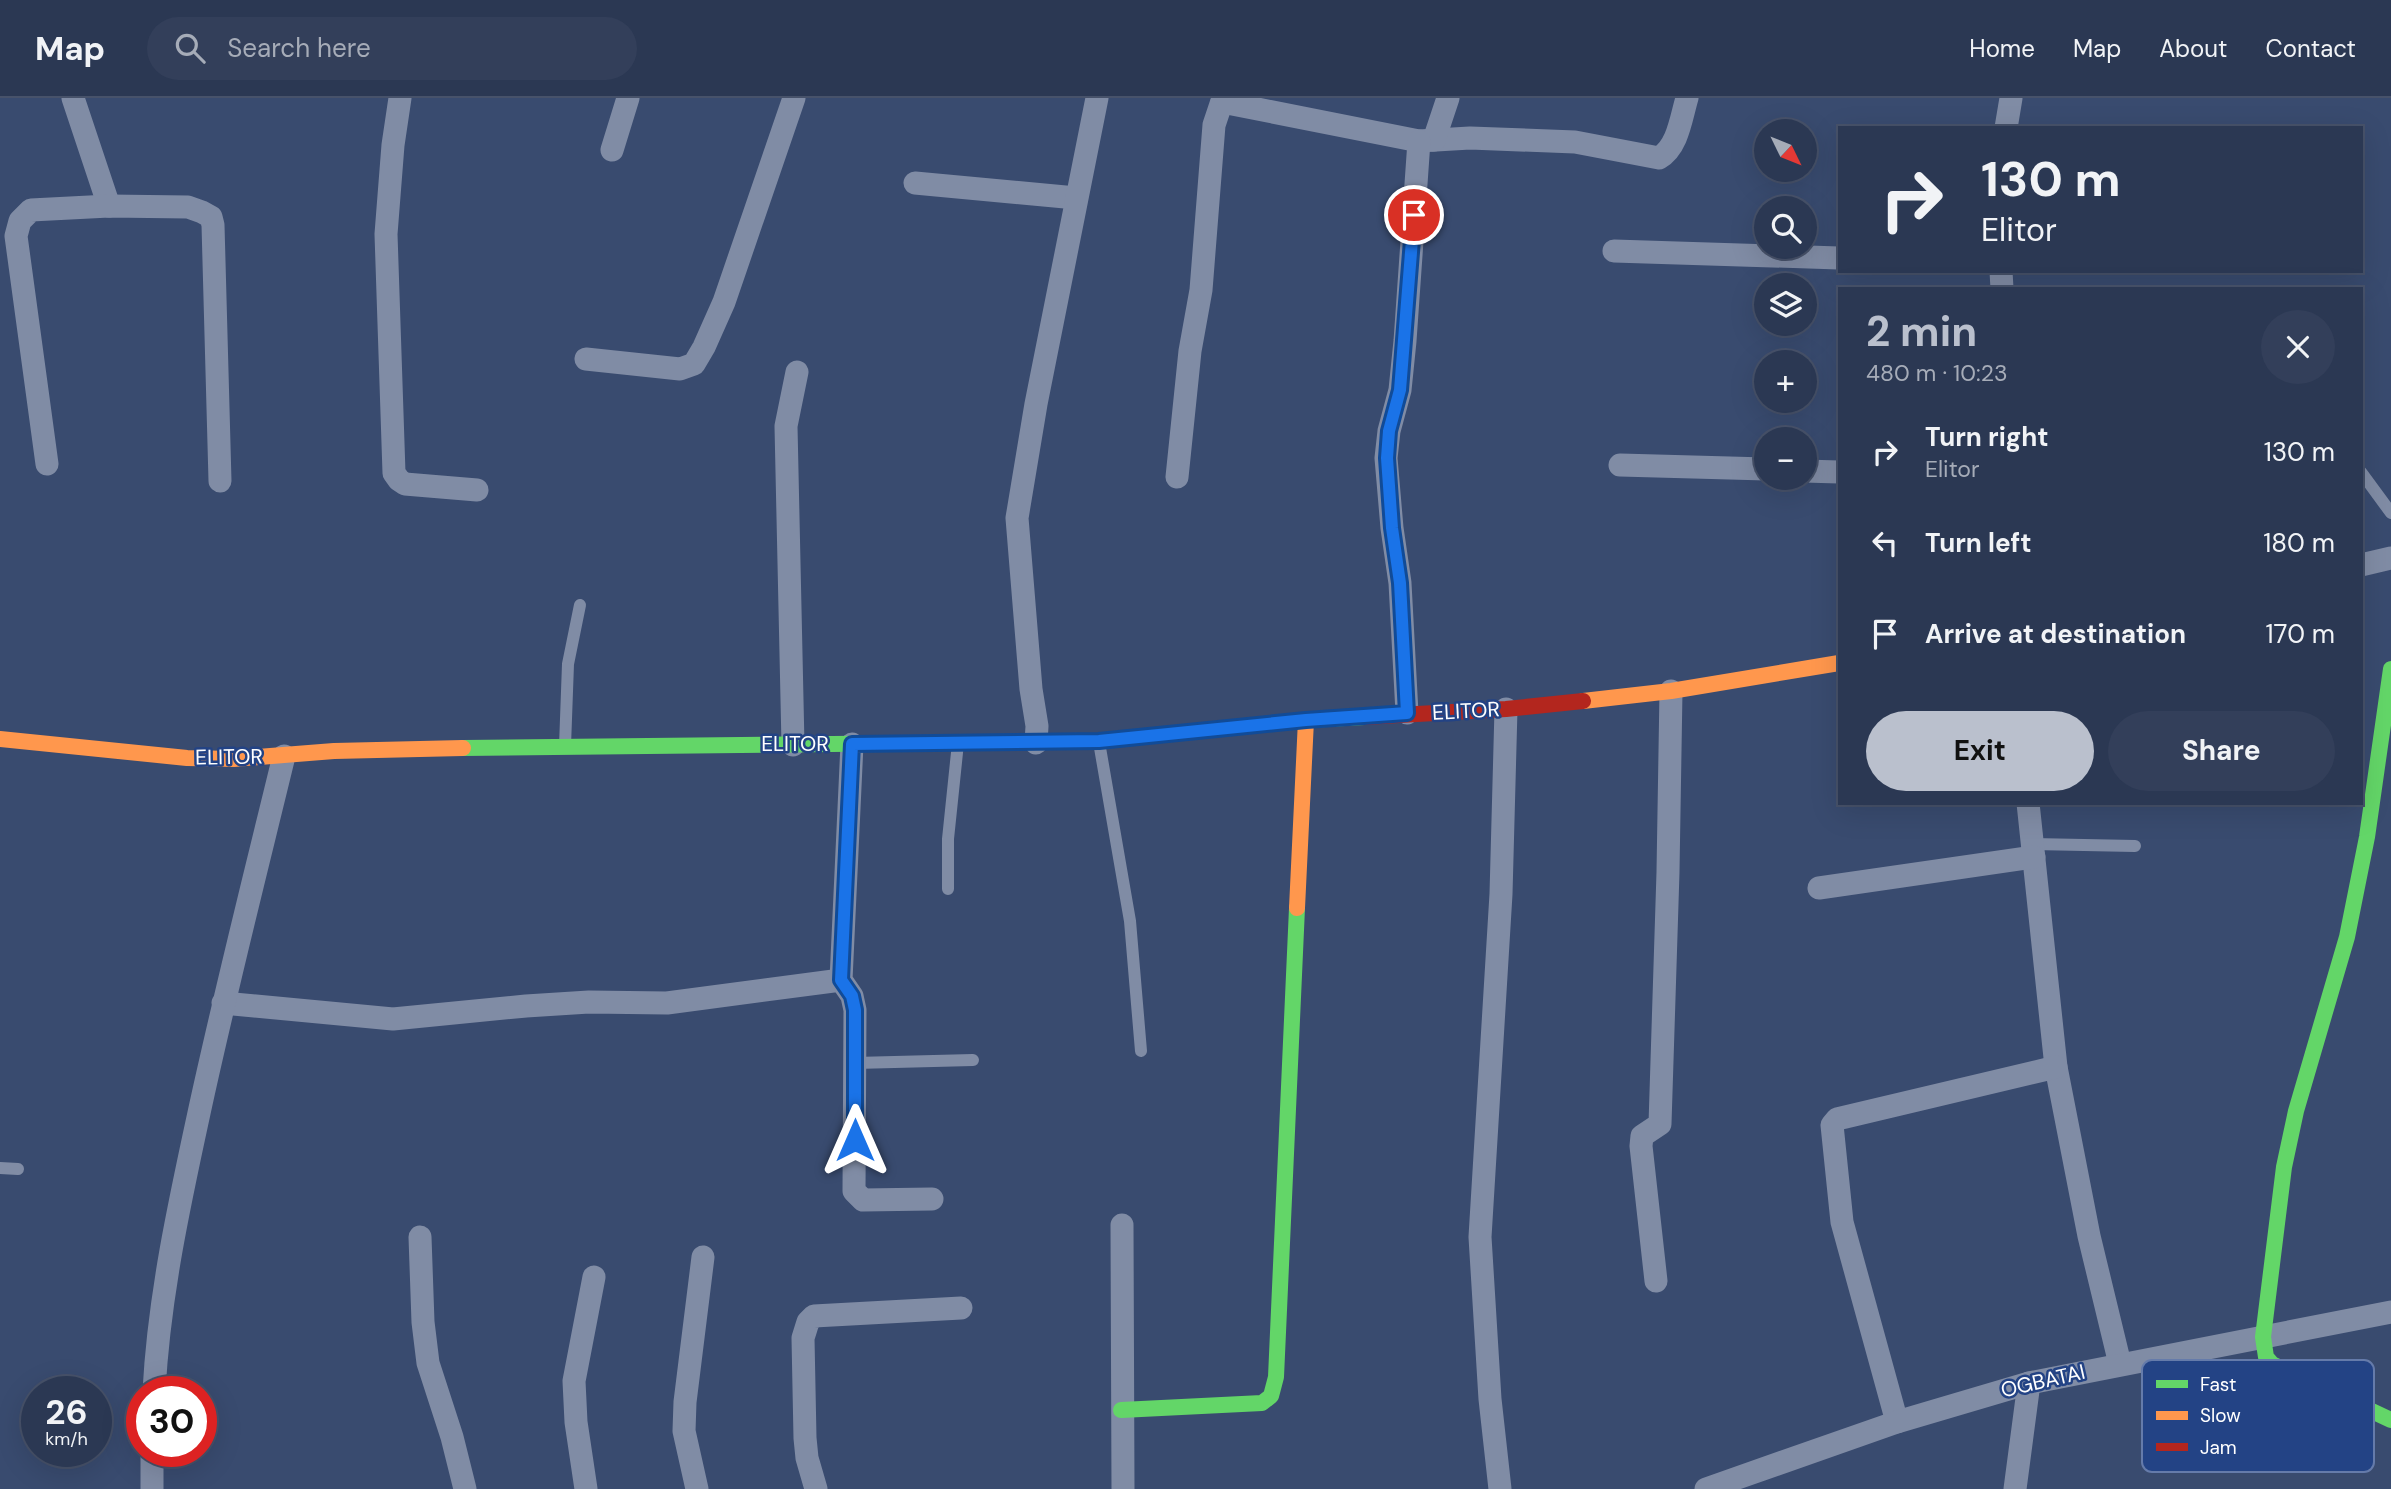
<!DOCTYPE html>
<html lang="en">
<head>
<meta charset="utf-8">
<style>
	:root { --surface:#2b3853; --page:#333f5a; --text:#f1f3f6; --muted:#a6acb8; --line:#47526a; --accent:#bac0cd }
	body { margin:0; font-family:"DM Sans",sans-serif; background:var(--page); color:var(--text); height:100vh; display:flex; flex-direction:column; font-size:26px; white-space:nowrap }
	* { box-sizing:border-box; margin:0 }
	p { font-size:23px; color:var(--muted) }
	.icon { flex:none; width:38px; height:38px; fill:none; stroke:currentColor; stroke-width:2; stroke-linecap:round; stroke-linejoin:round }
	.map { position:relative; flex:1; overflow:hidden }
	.drawer { position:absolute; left:1838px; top:189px; width:525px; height:518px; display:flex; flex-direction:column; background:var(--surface); border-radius:0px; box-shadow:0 7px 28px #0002,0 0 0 2px var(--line) }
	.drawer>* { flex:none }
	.guide { position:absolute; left:1838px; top:28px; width:525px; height:147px; border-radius:0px; box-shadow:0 7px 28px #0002,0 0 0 2px var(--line); background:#2b3853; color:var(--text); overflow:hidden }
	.needle { width:46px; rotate:133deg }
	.controls { position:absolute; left:1754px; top:21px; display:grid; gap:14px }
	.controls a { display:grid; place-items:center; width:63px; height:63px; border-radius:50%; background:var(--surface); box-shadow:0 7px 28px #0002,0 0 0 2px var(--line); font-size:35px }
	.speed { position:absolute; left:21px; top:1278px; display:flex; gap:14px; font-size:35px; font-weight:700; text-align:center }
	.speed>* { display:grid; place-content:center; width:91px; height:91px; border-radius:50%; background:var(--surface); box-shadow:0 7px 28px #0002,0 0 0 2px var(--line); line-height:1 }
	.speed small { font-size:18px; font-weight:400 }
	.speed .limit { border:10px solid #d22; background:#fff; color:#111 }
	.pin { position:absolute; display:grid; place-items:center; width:60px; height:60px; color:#fff; margin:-30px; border:4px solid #fff; border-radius:50%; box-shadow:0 2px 7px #0007 }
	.me { position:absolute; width:77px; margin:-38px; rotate:0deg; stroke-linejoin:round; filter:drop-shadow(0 0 5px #0008) }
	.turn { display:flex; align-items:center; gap:24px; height:147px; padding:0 28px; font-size:32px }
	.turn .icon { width:91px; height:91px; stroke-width:2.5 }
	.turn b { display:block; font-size:49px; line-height:60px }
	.round { display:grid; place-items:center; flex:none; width:74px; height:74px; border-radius:37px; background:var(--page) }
	.head { display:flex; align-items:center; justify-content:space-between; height:119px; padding:0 28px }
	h1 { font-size:42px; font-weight:700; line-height:52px; color:var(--accent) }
	.action { display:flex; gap:14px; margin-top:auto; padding:14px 28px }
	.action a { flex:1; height:80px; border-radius:42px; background:var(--accent); color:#111; font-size:28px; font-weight:700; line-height:80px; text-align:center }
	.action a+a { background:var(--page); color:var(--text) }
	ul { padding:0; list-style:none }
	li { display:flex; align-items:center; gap:21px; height:91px; padding:0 28px }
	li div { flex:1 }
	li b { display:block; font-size:26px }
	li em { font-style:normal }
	header { display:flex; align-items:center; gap:42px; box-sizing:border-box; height:98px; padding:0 35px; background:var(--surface); border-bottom:2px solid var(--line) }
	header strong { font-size:33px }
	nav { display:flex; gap:38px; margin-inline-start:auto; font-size:24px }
	.search { width:490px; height:63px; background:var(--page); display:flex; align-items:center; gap:18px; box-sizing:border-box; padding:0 24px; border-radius:38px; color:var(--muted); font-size:26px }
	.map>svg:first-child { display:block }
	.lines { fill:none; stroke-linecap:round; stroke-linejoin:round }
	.lane { stroke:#808ca5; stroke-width:12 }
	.street { stroke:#808ca5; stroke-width:23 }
	.fast { stroke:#63d668; stroke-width:16 }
	.slow { stroke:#ff974d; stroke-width:16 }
	.jam { stroke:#b3261e; stroke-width:16 }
	.route-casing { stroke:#114b97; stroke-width:18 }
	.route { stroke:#1a73e8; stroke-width:12 }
	.labels { text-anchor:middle; stroke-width:5; stroke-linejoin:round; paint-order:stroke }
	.street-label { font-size:21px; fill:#fff; stroke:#234385 }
	.key { fill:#234385; stroke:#657baa; stroke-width:2 }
	.key-label { font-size:19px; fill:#fff }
</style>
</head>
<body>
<header>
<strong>Map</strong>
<div class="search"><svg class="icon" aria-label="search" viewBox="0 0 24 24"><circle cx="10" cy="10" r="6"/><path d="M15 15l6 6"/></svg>Search here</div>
<nav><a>Home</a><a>Map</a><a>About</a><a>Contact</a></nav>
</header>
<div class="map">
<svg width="2391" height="1391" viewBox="0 0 2391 1391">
	<rect width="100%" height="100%" fill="#394b6f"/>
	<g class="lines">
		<!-- lane -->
		<g class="lane">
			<polyline points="2361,374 2391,415"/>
			<polyline points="1099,644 1130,823 1141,953"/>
			<polyline points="565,648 568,566 580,507"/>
			<polyline points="2033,746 2135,748"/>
			<polyline points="948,791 948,741 958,645"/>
			<polyline points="855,965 973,962"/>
			<polyline points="0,1070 18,1071"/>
		</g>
		<!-- street -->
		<g class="street">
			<polyline points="73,0 109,108"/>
			<polyline points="400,0 393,47 386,136 394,375 399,382 405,386 477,392"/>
			<path d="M1222,4L1419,43L1470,40L1575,44L1659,60C1678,49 1681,20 1687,0"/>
			<polyline points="2006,30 2011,0"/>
			<polyline points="1434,42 1448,0"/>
			<polyline points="612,52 628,0"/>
			<polyline points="915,85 1076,100"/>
			<polyline points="1614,153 1839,160"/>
			<polyline points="2001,173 2002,191"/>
			<polyline points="586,261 680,271 694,266 704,249 724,204 794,0"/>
			<polyline points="47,366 16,138 20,123 31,112 109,108 188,109 202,114 211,119 213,127 220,383"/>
			<polyline points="1620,367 1766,371"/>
			<polyline points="1804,373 1839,374"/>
			<polyline points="1177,379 1190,253 1201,192 1214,27 1223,0"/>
			<polyline points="2361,467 2391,460"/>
			<polyline points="1407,615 1400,485 1392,430 1386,360 1389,333 1400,292 1405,243 1419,43"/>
			<polyline points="1036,645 1037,628 1031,591 1017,420 1036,306 1097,0"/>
			<polyline points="852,646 841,882 852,898 855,912 854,1093 863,1102 932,1101"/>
			<polyline points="793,647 786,328 797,274"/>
			<polyline points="2028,705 2056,969 2089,1138 2120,1266"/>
			<polyline points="1819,790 2034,759"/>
			<polyline points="223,905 393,921 526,908 589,904 667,905 841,882"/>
			<polyline points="1122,1127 1123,1391"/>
			<polyline points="420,1139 423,1224 428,1265 452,1339 465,1391"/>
			<polyline points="1656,1183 1641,1048 1642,1038 1660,1026 1668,774 1671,593"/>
			<path d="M154,1293C159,1199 179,1107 199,1015C225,895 255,777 284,658"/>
			<polyline points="1897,1324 1842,1124 1832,1027 1837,1021 2056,969"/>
			<polyline points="152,1353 152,1391"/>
			<polyline points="586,1391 576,1324 574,1283 594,1179"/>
			<polyline points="697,1391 684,1333 685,1304 703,1159"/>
			<polyline points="816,1391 807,1360 805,1340 803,1240 808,1224 814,1218 961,1210"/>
			<polyline points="1500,1391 1490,1301 1480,1139 1501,796 1506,611"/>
			<polyline points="1706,1391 1897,1324 2029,1285 2391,1214"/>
			<polyline points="2015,1391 2029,1285"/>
		</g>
		<!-- fast -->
		<g class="fast">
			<polyline points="2391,571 2367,739 2347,839 2296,1013 2284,1069 2263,1239 2266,1259 2272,1266 2391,1322"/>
			<polyline points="463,650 1099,643 1306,622 1364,619"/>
			<polyline points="1121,1312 1262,1305 1271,1298 1276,1279 1297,810"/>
		</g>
		<!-- slow -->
		<g class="slow">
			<polyline points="1583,603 1671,593 1839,565"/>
			<polyline points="0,641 187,660 234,661 334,653 463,650"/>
			<polyline points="1297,810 1306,622"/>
		</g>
		<!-- jam -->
		<polyline class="jam" points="1364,619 1506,611 1583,603"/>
	</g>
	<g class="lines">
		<!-- route casing -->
		<g class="route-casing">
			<polyline id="route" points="855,1042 855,912 852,898 841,882 852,646 1099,643 1306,622 1407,615 1400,485 1392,430 1387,360 1389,333 1400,292 1414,117"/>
		</g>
		<!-- route -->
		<use href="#route" class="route"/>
	</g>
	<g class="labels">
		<!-- street labels -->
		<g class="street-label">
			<text transform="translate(1466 613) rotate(-3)" y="7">ELITOR</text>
			<text x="795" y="653">ELITOR</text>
			<text transform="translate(229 659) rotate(-1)" y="7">ELITOR</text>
			<text transform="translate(2043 1283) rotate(-13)" y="7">OGBATAI</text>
		</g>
	</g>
	<!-- legend -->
	<rect x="2142" y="1262" width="232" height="112" rx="10" class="key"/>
	<rect x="2156" y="1282" width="32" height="8" fill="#63d668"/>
	<rect x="2156" y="1313" width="32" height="9" fill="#ff974d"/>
	<rect x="2156" y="1345" width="32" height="8" fill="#b3261e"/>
	<g class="key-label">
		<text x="2200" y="1293">Fast</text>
		<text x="2200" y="1324">Slow</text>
		<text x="2200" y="1356">Jam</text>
	</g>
</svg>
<div class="controls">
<a><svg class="needle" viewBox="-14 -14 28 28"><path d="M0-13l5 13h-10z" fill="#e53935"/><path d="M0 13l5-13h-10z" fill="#a6acb8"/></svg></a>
<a><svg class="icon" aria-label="search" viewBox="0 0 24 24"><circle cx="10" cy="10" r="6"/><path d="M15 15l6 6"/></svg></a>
<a><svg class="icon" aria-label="layers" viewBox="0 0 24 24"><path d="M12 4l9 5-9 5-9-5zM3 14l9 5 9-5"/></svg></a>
<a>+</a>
<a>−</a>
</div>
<div class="speed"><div>26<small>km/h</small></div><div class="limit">30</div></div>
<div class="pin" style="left:1414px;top:117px;background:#d93025"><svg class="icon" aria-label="arrive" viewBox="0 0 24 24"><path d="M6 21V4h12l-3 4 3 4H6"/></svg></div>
<svg class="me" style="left:855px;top:1042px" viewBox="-20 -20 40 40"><path d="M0-17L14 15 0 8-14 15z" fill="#1a73e8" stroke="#fff" stroke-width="4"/></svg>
<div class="guide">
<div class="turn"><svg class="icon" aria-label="right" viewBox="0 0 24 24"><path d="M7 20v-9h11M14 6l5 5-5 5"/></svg><div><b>130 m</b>Elitor</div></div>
</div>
<section class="drawer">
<div class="head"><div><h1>2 min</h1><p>480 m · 10:23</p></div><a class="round"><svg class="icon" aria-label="close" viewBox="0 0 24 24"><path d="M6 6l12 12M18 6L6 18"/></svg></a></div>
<ul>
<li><svg class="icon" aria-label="right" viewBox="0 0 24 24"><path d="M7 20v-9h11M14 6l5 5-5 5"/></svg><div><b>Turn right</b><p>Elitor</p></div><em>130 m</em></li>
<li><svg class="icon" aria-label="left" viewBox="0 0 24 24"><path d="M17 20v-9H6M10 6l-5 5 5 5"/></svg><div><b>Turn left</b></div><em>180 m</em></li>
<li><svg class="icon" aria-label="arrive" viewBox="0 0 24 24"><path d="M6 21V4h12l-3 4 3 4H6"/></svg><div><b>Arrive at destination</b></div><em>170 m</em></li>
</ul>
<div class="action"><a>Exit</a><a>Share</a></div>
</section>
</div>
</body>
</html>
